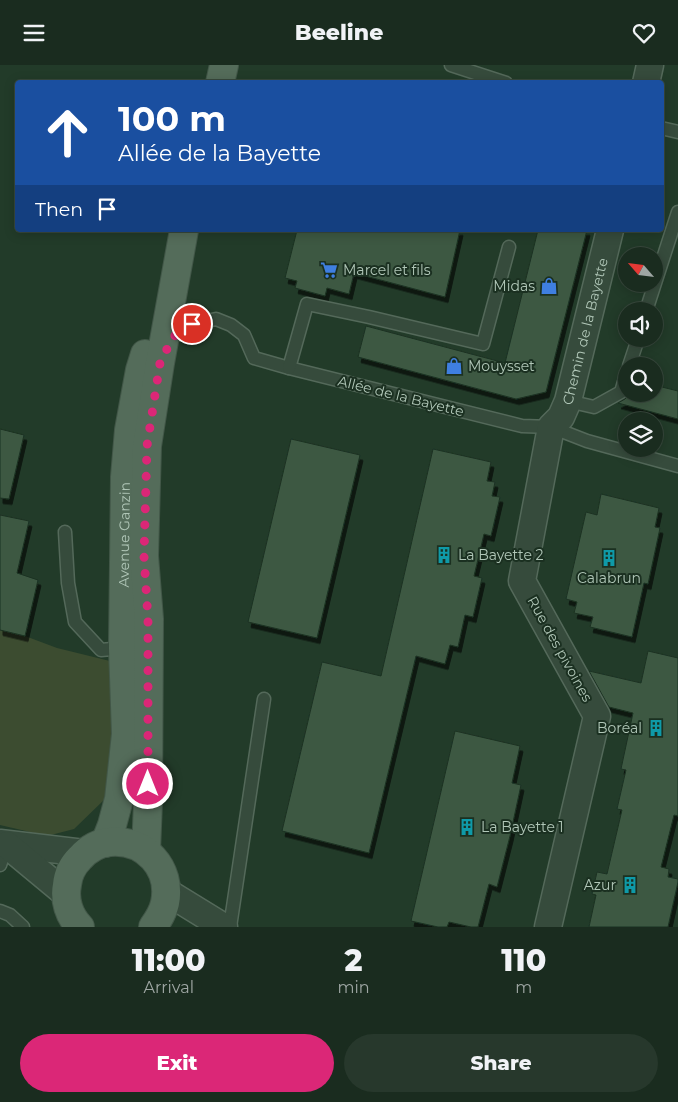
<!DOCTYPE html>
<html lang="en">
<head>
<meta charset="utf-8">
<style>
	:root { --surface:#1a2c1f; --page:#27382c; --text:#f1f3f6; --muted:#9fa7a4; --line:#38483d; --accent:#db2777 }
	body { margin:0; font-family:Montserrat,sans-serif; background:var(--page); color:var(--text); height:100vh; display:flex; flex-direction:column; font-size:19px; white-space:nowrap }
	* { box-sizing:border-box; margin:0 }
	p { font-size:16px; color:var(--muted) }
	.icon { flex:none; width:28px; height:28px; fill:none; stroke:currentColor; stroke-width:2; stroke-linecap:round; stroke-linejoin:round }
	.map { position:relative; height:862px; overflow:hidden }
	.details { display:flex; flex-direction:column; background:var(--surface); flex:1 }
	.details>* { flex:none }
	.top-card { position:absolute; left:15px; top:15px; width:649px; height:152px; border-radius:5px; box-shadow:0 2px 12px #0003,0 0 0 1px var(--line); background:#1a4fa0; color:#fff; overflow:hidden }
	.needle { width:32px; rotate:298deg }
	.tools { position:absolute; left:618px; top:182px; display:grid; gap:10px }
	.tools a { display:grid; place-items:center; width:45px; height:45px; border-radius:50%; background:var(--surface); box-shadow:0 2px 12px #0003,0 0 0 1px var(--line); font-size:25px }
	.pin { position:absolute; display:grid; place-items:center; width:42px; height:42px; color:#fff; margin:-21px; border:2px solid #fff; border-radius:50%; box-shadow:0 1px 5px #0007 }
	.me { position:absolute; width:55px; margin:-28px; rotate:0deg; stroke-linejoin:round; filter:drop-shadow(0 0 4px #0008) }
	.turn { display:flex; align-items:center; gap:18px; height:105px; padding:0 20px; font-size:22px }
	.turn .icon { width:65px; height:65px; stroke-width:2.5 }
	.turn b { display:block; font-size:35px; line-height:42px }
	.then { display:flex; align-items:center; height:48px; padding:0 20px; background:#0003; gap:10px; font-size:19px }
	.eta { display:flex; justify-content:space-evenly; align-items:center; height:85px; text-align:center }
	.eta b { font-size:30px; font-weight:800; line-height:35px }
	.button { display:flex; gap:10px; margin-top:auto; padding:10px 20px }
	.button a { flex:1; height:58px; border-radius:30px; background:var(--accent); color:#fff; font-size:20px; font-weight:800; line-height:58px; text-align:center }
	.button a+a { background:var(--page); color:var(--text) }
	header { display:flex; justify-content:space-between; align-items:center; height:65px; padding:0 20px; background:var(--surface); font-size:22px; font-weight:800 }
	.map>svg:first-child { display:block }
	.green { fill:#3c4c30 }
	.building { fill:#3c5943; stroke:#1d3223; filter:url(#shadow) }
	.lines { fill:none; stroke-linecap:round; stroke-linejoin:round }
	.service-casing { stroke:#54695a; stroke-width:15 }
	.minor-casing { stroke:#54695a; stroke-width:29 }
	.primary-casing { stroke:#425748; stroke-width:30 }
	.service { stroke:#364b3c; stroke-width:12 }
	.minor { stroke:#364b3c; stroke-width:26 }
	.primary { stroke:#546c5a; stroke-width:28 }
	.route { stroke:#db2777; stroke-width:9; stroke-dasharray:0 16.2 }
	.labels { text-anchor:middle; stroke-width:4; stroke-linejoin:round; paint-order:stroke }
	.poi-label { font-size:14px; fill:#b1c7b8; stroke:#1b3021; text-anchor:start }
	.street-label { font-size:14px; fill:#b1c7b8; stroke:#1b3021 }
</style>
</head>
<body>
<header><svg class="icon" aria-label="menu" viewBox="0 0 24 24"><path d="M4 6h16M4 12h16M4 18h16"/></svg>Beeline<svg class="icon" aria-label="heart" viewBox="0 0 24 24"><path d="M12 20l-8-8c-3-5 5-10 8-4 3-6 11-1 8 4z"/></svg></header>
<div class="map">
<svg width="678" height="862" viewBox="0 0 678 862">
	<defs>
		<filter id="shadow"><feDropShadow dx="3" dy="5.5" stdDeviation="0" flood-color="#0009"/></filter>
	</defs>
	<rect width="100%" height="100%" fill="#223b29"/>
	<!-- green -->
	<polygon class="green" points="0,565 25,571 57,583 114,597 115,664 106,733 74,764 47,771 0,760"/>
	<!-- building -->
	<g class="building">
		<polygon points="297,165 460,165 445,232 354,208 349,229 327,223 325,231 295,223 297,216 285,213"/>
		<polygon points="538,165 587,165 546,327 516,334 358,292 366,261 505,298"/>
		<polygon points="654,320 678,326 678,354 618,338 625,334 629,329 654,329"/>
		<polygon points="0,364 24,370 9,434 0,433"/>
		<polygon points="291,374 360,390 317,573 248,557"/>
		<polygon points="433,384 491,397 487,416 495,417 492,431 500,432 491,471 484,469 474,511 482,513 473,552 465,550 458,582 450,580 445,599 416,591 369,788 282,766 322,597 381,611"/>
		<polygon points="601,429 659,443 655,462 660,463 648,519 644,518 632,572 590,562 593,552 574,548 577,537 566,534 586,447 597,450"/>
		<polygon points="0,450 29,456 17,508 38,515 25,571 0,565"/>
		<polygon points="648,586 678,593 678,751 674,750 661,802 669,804 668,812 678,814 678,817 668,862 589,862 596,830 592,829 597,807 607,809 622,745 617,744 626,705 621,704 633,648 609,642 589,606 641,618"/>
		<polygon points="455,666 520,681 512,718 521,720 510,771 497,822 489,819 478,862 471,862 449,857 447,862 438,862 411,856"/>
	</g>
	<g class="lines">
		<!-- service casing -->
		<g class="service-casing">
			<g id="service">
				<polyline points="451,0 506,18"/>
				<polyline points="661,63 678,67"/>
				<polyline points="646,246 678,147"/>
				<polyline points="169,280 173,272 192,259 216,254 231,260 244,270 254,293 289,303 522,361 551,362 587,376 678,401"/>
				<polyline points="629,301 638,274"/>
				<polyline points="289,303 307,239 369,252 483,279 509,182"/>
				<polyline points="568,336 594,342 621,327 626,310"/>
				<polyline points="65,467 68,518 75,557 101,585 123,583"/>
				<polyline points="0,800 7,780"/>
				<polyline points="0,846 10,850 23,862"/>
				<polyline points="230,862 264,634"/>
			</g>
		</g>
		<!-- minor casing -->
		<g class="minor-casing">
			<g id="minor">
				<polyline points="646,18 650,0"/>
				<polyline points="0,778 84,788"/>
				<polyline points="7,780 65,828"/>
				<polyline points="167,827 224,862"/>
				<path id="s1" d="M548,862L597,651L522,516L551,362L561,352L568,336L610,165"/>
			</g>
		</g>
		<!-- primary casing -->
		<g class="primary-casing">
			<g id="primary">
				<polyline points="220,18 224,0"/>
				<path id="s2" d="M105,778L112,760L119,734L126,669L123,583L125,412L129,365L140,305L145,289"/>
				<polyline points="146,786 148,737 149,554 144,491 147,381 160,298 184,165"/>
				<path d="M80,862C69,851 64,835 67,820C68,809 73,800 80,793C88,784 99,778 110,777C145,774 172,803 165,838C163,847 158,855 153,862"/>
			</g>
		</g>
		<!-- service -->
		<use href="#service" class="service"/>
		<!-- minor -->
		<use href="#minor" class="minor"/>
		<!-- primary -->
		<use href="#primary" class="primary"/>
	</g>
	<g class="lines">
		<!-- route -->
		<polyline class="route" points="148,719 148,554 144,491 147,381 160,298 173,272 192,259"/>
	</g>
	<!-- icons -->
	<defs>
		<g id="supermarket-bare" transform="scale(1.35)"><path d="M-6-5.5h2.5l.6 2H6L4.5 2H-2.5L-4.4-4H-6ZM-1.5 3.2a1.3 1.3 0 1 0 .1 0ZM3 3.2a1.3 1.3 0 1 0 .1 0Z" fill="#3f7fe0" stroke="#1b3021" stroke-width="2.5" paint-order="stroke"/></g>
		<g id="shop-bare" transform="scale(1.35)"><path d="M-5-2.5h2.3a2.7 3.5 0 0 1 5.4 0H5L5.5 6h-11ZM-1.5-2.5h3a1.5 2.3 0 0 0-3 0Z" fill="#3f7fe0" stroke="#1b3021" stroke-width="2.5" paint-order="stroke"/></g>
		<g id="building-bare" transform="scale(1.35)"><path d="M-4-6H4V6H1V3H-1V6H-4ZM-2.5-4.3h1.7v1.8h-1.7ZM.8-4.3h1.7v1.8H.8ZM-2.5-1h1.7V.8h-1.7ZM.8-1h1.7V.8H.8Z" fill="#0f9aa8" stroke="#1b3021" stroke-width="2.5" paint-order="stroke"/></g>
	</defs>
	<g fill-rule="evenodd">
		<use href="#supermarket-bare" x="329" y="205"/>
		<use href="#shop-bare" x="549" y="221"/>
		<use href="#shop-bare" x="454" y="301"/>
		<use href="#building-bare" x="444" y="490"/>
		<use href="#building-bare" x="609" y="493"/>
		<use href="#building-bare" x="656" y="663"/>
		<use href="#building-bare" x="467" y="762"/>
		<use href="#building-bare" x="630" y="820"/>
	</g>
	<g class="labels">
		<!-- poi labels -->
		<g class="poi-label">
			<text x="343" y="210">Marcel et fils</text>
			<text x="535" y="226" text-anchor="end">Midas</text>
			<text x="468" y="306">Mouysset</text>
			<text x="458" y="495">La Bayette 2</text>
			<text x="609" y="518" text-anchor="middle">Calabrun</text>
			<text x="642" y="668" text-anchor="end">Boréal</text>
			<text x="481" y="767">La Bayette 1</text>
			<text x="616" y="825" text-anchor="end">Azur</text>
		</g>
		<!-- street labels -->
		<g class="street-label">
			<text dy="5" stroke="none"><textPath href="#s1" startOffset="631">Chemin de la Bayette</textPath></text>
			<text transform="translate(401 331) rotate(14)" y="5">Allée de la Bayette</text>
			<text dy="5" stroke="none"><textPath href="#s2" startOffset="311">Avenue Ganzin</textPath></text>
			<text transform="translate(560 584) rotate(61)" y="5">Rue des pivoines</text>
		</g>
	</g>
</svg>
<div class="tools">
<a><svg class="needle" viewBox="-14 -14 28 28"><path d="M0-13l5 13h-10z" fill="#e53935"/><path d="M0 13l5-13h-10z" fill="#9fa7a4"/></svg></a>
<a><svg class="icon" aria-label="sound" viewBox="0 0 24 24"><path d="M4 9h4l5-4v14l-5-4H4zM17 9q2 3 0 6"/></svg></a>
<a><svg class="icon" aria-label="search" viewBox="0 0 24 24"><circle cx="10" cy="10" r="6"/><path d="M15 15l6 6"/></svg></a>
<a><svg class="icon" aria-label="layers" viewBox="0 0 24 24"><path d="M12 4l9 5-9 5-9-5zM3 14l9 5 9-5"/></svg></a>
</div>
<div class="pin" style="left:192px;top:259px;background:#d93025"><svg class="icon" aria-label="arrive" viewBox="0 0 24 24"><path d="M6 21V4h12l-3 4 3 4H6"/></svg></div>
<svg class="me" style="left:148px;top:719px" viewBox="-20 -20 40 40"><circle r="17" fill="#db2777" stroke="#fff" stroke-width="3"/><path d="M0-11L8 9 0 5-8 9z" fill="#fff"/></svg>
<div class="top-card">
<div class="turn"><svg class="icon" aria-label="ahead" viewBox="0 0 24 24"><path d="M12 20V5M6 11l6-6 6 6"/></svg><div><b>100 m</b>Allée de la Bayette</div></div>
<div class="then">Then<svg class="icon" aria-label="arrive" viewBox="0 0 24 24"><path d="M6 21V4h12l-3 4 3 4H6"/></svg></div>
</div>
</div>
<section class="details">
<div class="eta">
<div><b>11:00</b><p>Arrival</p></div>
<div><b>2</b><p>min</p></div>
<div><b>110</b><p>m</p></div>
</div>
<div class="button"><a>Exit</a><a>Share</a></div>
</section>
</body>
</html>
